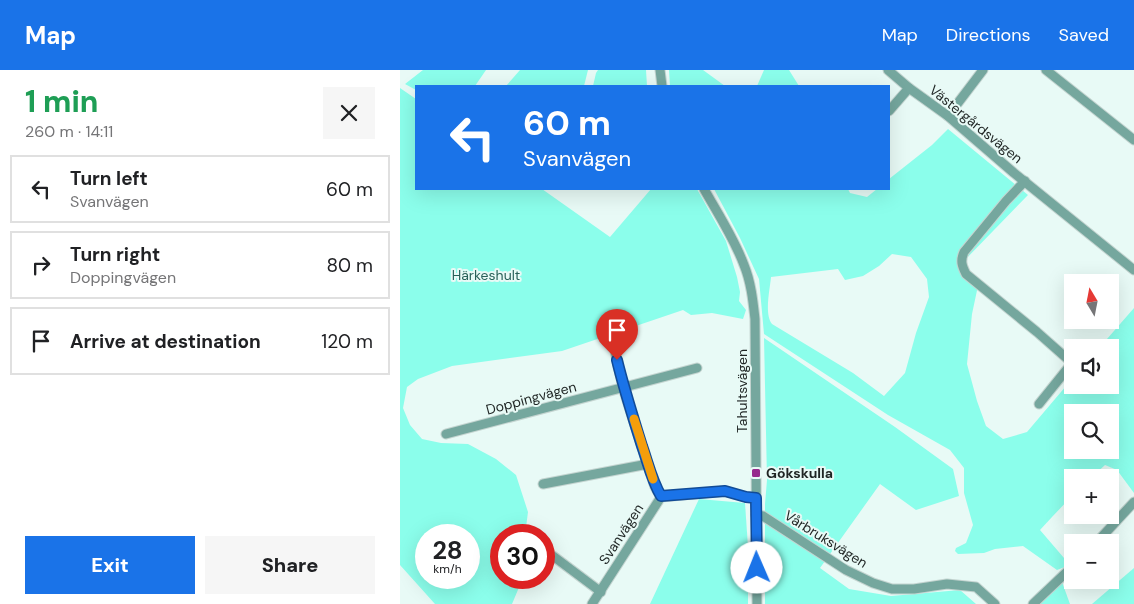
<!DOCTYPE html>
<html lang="en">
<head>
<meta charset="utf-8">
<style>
	:root { --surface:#fff; --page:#f6f6f6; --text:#202124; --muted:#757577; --line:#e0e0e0; --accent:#1a73e8 }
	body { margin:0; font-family:"DM Sans",sans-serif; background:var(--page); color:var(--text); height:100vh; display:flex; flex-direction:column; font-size:19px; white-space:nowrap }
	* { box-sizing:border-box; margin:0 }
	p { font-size:16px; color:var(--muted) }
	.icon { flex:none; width:28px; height:28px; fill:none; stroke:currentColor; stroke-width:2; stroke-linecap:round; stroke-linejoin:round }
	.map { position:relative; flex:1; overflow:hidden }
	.drawer { display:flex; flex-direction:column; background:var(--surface); width:400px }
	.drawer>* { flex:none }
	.hud { position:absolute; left:15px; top:15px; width:475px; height:105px; border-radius:0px; box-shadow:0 5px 20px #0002; background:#1a73e8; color:#fff; overflow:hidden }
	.needle { width:32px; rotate:350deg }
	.tools { position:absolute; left:664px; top:204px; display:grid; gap:10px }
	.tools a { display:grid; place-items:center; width:55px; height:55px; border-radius:0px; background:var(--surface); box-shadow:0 5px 20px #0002; font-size:25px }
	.speed { position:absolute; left:15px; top:454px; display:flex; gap:10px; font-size:25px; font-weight:700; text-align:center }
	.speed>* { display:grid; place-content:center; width:65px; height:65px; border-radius:50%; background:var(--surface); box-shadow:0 5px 20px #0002; line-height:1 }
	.speed small { font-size:12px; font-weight:400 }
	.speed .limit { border:8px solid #d22; background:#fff; color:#111 }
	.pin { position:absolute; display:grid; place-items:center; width:42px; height:42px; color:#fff; margin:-51px -21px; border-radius:50% 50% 50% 0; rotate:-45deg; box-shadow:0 0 5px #0007 }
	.pin .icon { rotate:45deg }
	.me { position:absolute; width:55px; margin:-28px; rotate:359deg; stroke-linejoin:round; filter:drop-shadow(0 0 4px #0008) }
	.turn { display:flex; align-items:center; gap:18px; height:105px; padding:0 25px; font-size:22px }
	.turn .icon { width:65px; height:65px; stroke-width:2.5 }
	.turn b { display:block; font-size:35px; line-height:42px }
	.round { display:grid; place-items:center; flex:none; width:52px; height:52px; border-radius:0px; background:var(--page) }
	.headline { display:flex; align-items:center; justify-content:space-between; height:85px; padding:0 25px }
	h1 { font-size:30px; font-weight:800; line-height:38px; color:#1e9e55 }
	.action { display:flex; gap:10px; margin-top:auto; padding:10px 25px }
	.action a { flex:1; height:58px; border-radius:0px; background:var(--accent); color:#fff; font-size:20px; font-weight:800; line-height:58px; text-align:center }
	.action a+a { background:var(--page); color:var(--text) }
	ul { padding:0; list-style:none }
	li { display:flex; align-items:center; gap:15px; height:68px; margin:0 10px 8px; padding:0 15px; border:2px solid var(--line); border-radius:0px }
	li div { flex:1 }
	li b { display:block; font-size:19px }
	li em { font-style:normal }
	header { display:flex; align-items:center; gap:30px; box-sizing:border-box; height:70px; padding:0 25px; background:var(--accent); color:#fff }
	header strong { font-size:24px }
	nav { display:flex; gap:28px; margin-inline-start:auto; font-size:18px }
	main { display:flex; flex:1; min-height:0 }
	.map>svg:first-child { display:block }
	.green { fill:#8bfeeb; fill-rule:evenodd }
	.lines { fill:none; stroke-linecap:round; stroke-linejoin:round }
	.minor-casing { stroke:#c4d4d0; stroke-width:11 }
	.minor { stroke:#75a79e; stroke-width:9 }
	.route-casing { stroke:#114b97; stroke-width:12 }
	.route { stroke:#1a73e8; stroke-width:9 }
	.slow { stroke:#f59e0b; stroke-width:9 }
	.poi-dot { fill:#962a8c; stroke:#e8faf6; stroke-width:2 }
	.labels { text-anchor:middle; stroke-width:4; stroke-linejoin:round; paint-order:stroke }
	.street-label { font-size:14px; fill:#1f2524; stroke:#e8faf6 }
	.park-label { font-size:14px; fill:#296159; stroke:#e8faf6 }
	.poi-label { font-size:14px; font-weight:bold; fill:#1f2524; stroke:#e8faf6; text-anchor:start }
</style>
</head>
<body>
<header>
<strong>Map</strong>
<nav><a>Map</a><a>Directions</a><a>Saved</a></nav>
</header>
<main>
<section class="drawer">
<div class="headline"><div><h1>1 min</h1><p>260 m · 14:11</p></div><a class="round"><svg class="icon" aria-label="close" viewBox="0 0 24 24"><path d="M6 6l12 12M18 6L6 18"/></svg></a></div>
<ul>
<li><svg class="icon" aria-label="left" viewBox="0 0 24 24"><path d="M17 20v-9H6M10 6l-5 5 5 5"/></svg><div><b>Turn left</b><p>Svanvägen</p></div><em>60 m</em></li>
<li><svg class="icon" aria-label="right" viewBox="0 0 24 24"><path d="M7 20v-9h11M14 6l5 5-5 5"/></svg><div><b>Turn right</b><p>Doppingvägen</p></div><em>80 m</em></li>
<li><svg class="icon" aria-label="arrive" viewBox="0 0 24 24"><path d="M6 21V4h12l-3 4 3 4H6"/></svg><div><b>Arrive at destination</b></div><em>120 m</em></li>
</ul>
<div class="action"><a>Exit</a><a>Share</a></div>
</section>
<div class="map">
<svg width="734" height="534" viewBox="0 0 734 534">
	<rect width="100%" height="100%" fill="#e8faf6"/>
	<!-- green -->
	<g class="green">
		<polygon points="23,0 86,0 75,16 16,16 16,20 5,14"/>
		<polygon points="120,0 188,0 184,16 106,16"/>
		<polygon points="198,0 246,0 247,16 193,16 196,3"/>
		<polygon points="269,0 303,0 325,16 270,16"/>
		<polygon points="364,0 389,0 399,16 357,16"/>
		<path d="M0,18L16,29V119H142L210,167L251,119H297L326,171L337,207L340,222L339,231L346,240L343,249L312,243L291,245L283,240L162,281L52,296L18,309L7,317L3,338L10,355L22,369L41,373L68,374L96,389L116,405L128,442L125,465H101V508H121L120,515L112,534H35L0,495ZM26,465H69V508H26Z"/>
		<path d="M548,59L628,125L562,193L579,211L572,244L567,294L577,331L586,356L603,369L627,362L672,309V315H710V278L700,277L734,238V423L717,400L705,395L692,407L672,408V426L652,447L640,460L670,495L657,500L623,476L595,479L584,483L558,484L555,481L556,478L566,473L573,455L564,423V398L550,380L488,345L364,264L359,209L340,168L314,119H448L450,123L467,127L477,119H489V109L532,75ZM492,184L511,187L527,209L529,227L516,263L505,303L484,326L453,303L372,254C364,244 370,219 371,207L438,199L445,210L463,206L479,196ZM672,342H710V380H672Z"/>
		<polygon points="364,268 495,357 553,399 559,426 516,440 480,414 420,498 449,519 491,526 560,520 576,534 365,534 365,434 367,410"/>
		<polygon points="299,429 345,433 348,477 348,534 250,534"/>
		<polygon points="734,498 734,534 692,534"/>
		<polygon points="662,512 670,534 640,534"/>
	</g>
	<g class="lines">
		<!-- minor casing -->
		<g class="minor-casing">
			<g id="minor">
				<polyline points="260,0 262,16"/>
				<polyline points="488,0 509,18 548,46 614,103 734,200"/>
				<polyline points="646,0 734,70"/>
				<polyline points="489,41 509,18"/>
				<polyline points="548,46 583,0"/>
				<path d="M625,111L606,131L564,182C560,191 562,196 566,204L637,262L672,293L639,334"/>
				<path d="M304,119C318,144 334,168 344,195C351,212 353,231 355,249L357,534"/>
				<polyline points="214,276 223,318 255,417 261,427"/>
				<polyline points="46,364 297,298"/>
				<polyline points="143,414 248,394"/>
				<polyline points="356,445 363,446 446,500 473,513 492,519 514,519 547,514 576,517 595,534"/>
				<polyline points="697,472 734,432"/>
				<polyline points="153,486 201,522"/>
				<polyline points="192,534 261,427 325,421 346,427 356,428"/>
				<polyline points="633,534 672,497"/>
			</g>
		</g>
		<!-- minor -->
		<use href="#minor" class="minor"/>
	</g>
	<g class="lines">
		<!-- route casing -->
		<g class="route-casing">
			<path id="route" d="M217,290C224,319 233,347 242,376C248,393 252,411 261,426L325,421L346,427L356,428L357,498"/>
		</g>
		<!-- route -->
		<use href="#route" class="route"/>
		<!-- slow -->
		<polyline class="slow" points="234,349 253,409"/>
	</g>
	<!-- markers -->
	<rect class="poi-dot" x="351" y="398" width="10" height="10" rx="2.5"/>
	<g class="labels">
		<!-- street labels -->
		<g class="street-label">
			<text transform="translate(576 54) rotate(39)" y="5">Västergårdsvägen</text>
			<text transform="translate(342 321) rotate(-90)" y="5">Tahultsvägen</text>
			<text transform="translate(131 328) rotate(-15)" y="5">Doppingvägen</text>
			<text transform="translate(221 464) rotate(-57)" y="5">Svanvägen</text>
			<text transform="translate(426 469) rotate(32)" y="5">Vårbruksvägen</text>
		</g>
		<!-- park labels -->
		<g class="park-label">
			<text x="86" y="210">Härkeshult</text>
		</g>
		<!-- poi labels -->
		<g class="poi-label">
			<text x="366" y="408">Gökskulla</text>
		</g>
	</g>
</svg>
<div class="tools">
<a><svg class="needle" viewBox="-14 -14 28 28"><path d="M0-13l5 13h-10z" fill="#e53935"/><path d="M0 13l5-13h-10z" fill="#757577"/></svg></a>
<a><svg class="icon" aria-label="sound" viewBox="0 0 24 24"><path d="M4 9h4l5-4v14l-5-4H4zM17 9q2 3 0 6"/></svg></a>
<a><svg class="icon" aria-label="search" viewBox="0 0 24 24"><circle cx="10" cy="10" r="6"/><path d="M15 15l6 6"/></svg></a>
<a>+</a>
<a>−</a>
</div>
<div class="speed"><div>28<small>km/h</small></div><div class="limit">30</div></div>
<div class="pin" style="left:217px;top:290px;background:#d93025"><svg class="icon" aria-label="arrive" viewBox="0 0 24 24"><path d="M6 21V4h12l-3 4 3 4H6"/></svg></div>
<svg class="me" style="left:357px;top:498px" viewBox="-20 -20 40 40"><circle r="19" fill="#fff"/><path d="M0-13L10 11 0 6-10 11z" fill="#1a73e8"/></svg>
<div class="hud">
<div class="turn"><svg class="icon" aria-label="left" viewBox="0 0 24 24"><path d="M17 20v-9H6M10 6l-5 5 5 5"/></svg><div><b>60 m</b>Svanvägen</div></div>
</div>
</div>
</main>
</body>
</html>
